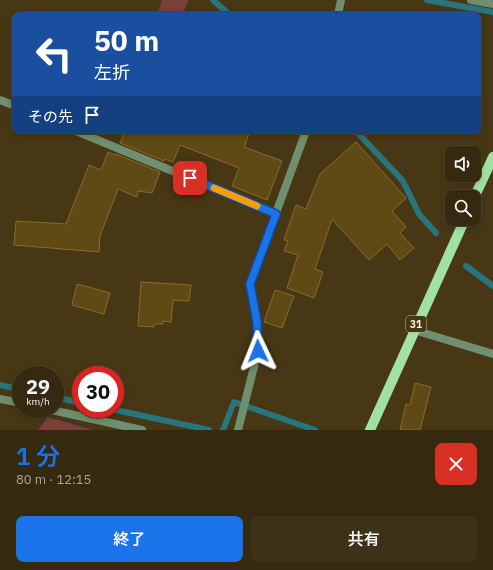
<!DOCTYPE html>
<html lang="ja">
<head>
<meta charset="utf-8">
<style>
	:root { --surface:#35290f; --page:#3d3118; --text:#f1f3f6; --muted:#aaa69e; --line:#4f452f; --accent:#1a73e8 }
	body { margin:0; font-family:"IBM Plex Sans","Noto Sans JP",sans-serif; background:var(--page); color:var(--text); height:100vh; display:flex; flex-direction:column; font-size:15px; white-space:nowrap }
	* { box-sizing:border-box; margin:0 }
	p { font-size:13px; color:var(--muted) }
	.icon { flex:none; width:22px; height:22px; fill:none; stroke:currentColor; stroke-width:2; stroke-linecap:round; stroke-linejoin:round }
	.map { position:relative; height:430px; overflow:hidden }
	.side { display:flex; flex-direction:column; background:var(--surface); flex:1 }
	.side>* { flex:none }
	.banner { position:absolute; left:12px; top:12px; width:469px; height:122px; border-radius:8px; box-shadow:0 2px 6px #0003,0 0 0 1px var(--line); background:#1a4fa0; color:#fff; overflow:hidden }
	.tools { position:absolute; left:445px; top:146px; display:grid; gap:8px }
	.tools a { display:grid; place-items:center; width:36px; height:36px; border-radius:8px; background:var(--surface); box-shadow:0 2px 6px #0003,0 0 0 1px var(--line); font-size:20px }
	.speed { position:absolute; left:12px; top:366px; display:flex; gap:8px; font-size:20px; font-weight:700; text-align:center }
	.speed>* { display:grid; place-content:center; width:52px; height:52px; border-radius:50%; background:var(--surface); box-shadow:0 2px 6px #0003,0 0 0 1px var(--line); line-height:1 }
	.speed small { font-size:10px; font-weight:400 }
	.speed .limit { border:6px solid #d22; background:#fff; color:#111 }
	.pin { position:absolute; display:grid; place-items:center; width:34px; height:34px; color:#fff; margin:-17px; border-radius:8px; box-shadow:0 2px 6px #0006 }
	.me { position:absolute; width:44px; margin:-22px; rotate:358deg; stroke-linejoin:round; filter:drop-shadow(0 0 3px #0008) }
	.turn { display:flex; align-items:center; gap:14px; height:84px; padding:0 16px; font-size:18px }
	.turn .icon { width:52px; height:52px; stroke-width:2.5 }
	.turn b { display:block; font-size:28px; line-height:34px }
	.then { display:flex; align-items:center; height:38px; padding:0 16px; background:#0003; gap:8px; font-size:15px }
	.round { display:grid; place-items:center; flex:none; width:42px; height:42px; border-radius:8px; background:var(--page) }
	.headline { display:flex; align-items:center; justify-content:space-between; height:68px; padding:0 16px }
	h1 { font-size:24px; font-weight:600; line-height:30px; color:var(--accent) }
	.button { display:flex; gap:8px; margin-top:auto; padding:8px 16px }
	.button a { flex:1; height:46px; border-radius:8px; background:var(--accent); color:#fff; font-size:16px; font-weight:600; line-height:46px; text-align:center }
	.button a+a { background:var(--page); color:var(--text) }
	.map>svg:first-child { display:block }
	.green { fill:#7a3f3b }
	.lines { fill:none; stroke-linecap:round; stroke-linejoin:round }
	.stream { stroke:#29757d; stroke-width:6 }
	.building { fill:#5f4915; stroke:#896c28 }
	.minor { stroke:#708e70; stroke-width:8 }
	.primary { stroke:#a2e1a4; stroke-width:10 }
	.route-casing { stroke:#114b97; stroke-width:10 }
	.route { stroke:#1a73e8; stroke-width:7 }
	.slow { stroke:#f59e0b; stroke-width:7 }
	.labels { text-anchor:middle; stroke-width:3; stroke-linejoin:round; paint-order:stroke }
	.shield { fill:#473714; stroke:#c6bba3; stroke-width:1 }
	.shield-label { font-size:10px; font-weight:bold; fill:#fdf3e0 }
</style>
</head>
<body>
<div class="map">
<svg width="493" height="430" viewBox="0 0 493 430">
	<rect width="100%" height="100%" fill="#473714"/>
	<!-- green -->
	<g class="green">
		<polygon points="162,0 189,0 182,15 157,15"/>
		<polygon points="48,417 93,430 38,430"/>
	</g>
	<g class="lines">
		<!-- stream -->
		<g class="stream">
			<polyline points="213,0 230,15"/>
			<polyline points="427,0 493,12"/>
			<polyline points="356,131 403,181 419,214 436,233"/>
			<polyline points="466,266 493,286"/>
			<polyline points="0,385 21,390"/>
			<polyline points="55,397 81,403"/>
			<polyline points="111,409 209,430"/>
			<polyline points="223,430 234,402 315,430"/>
		</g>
	</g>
	<!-- building -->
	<g class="building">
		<polygon points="125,131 250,131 244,147 282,161 267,200 232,186 239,168 180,145 173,162 165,159 164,161 120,143"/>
		<polygon points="356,142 406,198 392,211 406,227 400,233 414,248 400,260 387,244 369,260 332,219 315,269 323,272 314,298 287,288 298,255 284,251 288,241 284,240 296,205 306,209 320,174"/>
		<polygon points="108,152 115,155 116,154 160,172 152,193 138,191 137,197 118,189 100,236 99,252 14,245 16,221 66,224 89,165 101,170"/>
		<polygon points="141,282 191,285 189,301 173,300 171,322 163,321 163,324 154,324 154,327 138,326"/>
		<polygon points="77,284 110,293 104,314 72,305"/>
		<polygon points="275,290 294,296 282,328 264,322"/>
		<polygon points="415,383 431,387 420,430 400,430 406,404 410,405"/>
	</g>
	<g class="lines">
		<!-- minor -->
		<g class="minor">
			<polyline points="471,0 493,4"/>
			<polyline points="338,15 341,0"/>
			<polyline points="0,100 15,106"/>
			<polyline points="76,131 276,214"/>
			<polyline points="414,330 493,354"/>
			<polyline points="0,399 21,403"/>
			<polyline points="47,409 142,430"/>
			<polyline points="238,430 258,351 257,322 250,284 306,131"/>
		</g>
		<!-- primary -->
		<g class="primary">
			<polyline points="474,198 493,157"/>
			<polyline points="370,430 465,219"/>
		</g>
	</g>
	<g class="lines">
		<!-- route casing -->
		<g class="route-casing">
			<polyline id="route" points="190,178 276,214 250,284 257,322 258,351"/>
		</g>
		<!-- route -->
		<use href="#route" class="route"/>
		<!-- slow -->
		<polyline class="slow" points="214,188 257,206"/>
	</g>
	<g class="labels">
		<!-- shield labels -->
		<rect class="shield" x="406" y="316" width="20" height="16" rx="3"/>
		<g class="shield-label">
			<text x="416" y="328">31</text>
		</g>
	</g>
</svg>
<div class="tools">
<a><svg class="icon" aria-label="sound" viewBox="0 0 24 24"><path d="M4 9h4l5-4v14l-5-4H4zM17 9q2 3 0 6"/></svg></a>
<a><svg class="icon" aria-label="search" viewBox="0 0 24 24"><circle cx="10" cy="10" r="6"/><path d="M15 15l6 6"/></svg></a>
</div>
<div class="speed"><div>29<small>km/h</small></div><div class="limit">30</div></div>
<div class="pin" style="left:190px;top:178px;background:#d93025"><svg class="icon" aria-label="arrive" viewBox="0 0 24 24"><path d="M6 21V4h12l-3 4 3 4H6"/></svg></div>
<svg class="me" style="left:258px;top:351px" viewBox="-20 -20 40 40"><path d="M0-17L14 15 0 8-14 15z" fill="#1a73e8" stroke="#fff" stroke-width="4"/></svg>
<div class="banner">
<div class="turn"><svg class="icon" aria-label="left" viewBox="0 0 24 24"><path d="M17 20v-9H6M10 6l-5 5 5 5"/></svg><div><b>50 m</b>左折</div></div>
<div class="then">その先<svg class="icon" aria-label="arrive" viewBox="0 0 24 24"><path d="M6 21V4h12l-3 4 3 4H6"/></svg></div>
</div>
</div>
<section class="side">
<div class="headline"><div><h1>1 分</h1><p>80 m · 12:15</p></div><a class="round" style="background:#d93025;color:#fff"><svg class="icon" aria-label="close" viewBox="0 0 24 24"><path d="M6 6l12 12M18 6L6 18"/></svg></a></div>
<div class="button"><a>終了</a><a>共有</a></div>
</section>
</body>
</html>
